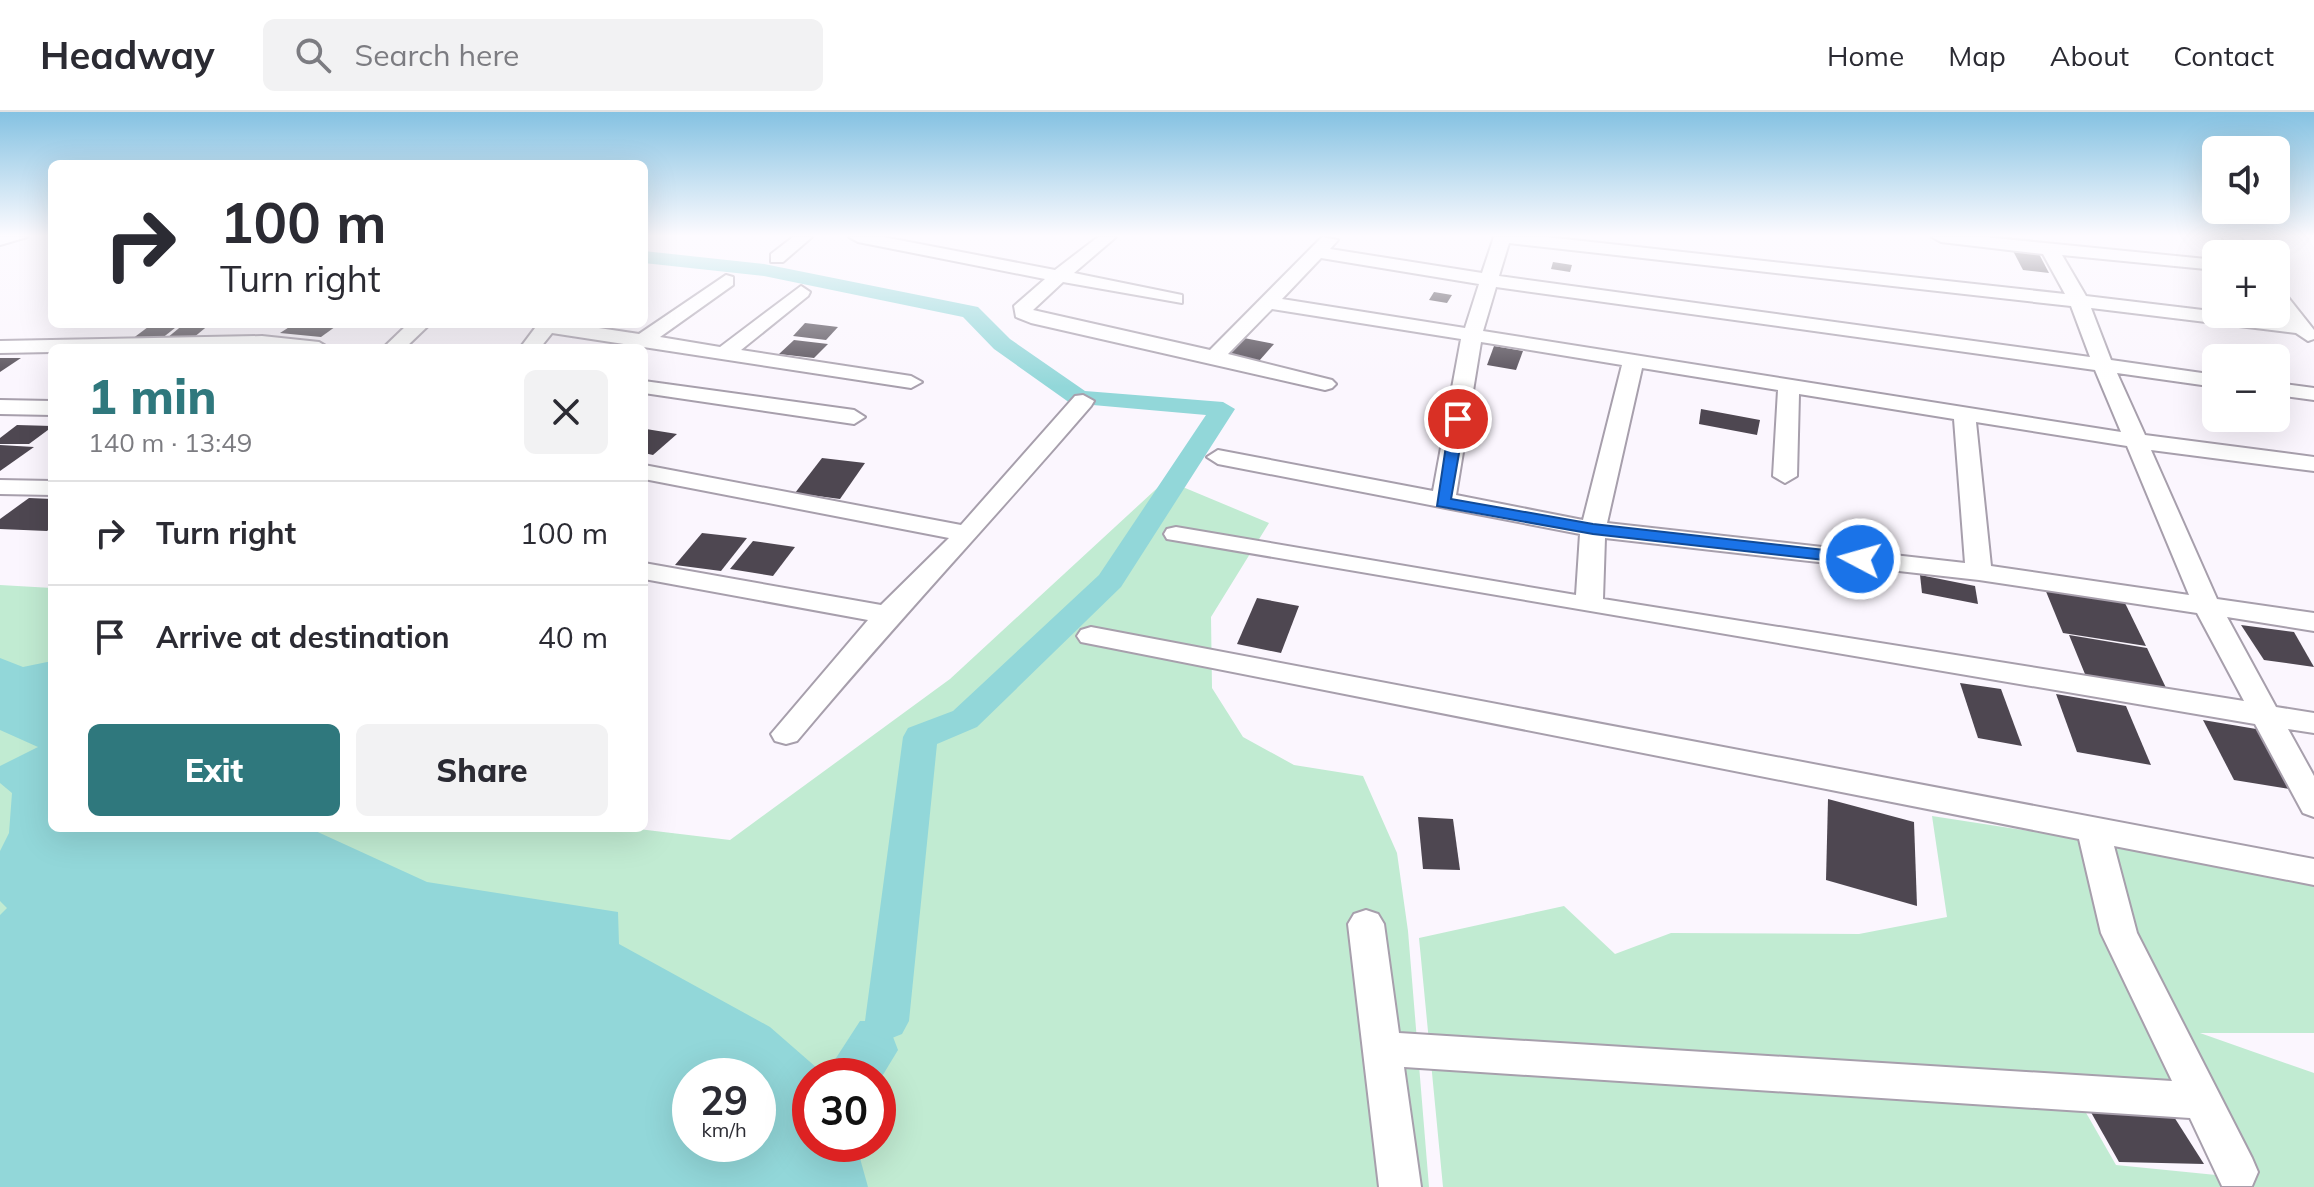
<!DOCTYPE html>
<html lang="en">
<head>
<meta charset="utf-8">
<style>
	:root { --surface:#fff; --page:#f2f2f3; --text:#2b2b33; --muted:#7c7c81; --line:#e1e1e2; --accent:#2f787d }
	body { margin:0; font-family:Mulish,sans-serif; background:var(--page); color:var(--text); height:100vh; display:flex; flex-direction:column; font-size:30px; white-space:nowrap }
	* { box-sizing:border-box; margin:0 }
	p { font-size:26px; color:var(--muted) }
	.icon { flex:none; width:44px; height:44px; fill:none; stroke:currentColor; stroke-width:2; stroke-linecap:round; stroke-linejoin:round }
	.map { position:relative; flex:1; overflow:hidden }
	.panel { position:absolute; left:48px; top:232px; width:600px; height:488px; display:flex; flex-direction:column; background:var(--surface); border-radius:12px; box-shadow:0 8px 32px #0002 }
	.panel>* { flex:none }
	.guide { position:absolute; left:48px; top:48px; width:600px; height:168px; border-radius:12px; box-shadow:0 8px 32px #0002; background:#fff; color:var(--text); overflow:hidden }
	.tools { position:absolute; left:2202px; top:24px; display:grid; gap:16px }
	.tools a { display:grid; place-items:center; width:88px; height:88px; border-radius:12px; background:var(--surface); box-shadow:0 8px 32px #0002; font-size:40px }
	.speed { position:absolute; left:672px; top:946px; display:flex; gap:16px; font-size:40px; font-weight:700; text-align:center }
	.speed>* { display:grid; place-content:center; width:104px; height:104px; border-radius:50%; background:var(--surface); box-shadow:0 8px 32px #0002; line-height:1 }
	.speed small { font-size:20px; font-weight:400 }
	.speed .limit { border:12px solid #d22; background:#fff; color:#111 }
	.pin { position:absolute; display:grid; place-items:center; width:68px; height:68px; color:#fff; margin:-34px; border:4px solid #fff; border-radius:50%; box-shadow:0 2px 8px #0007 }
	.me { position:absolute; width:88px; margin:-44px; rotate:276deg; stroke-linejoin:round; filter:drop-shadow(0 0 6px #0008) }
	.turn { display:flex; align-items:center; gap:28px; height:168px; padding:0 40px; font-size:36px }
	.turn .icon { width:104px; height:104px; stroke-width:2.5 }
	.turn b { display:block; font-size:56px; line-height:68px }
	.round { display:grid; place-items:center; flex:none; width:84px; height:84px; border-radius:12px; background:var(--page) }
	.head { display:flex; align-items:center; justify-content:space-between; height:136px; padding:0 40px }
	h1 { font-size:48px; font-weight:800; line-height:60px; color:var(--accent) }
	.button { display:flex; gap:16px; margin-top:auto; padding:16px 40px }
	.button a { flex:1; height:92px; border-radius:12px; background:var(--accent); color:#fff; font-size:32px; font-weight:800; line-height:92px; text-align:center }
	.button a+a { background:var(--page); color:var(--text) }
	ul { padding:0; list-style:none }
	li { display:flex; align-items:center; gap:24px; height:104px; padding:0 40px; border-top:2px solid var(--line) }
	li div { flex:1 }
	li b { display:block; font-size:30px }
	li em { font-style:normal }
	header { display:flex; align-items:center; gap:48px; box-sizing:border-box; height:112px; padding:0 40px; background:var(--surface); border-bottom:2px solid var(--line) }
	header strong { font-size:38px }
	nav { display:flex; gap:44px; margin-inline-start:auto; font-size:28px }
	.search { width:560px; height:72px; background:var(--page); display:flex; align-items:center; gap:20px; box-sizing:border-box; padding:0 28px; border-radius:12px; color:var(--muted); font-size:30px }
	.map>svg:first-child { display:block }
	.green { fill:#c1ebd2; fill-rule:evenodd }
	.water { fill:#92d7d9; fill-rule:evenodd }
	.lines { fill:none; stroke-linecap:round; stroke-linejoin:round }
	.canal { fill:#92d7d9; fill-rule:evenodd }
	.building { fill:#4e4751 }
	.street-casing { stroke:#a79fac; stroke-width:4 }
	.street { fill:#fff; fill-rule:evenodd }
	.route { fill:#1a73e8; stroke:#114b97; stroke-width:2 }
</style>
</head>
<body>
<header>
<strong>Headway</strong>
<div class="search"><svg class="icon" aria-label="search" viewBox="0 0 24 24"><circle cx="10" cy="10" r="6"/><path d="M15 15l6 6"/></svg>Search here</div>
<nav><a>Home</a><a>Map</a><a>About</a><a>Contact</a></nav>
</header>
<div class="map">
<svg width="2314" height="1075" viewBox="0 0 2314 1075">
	<rect width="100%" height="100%" fill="#fbf6fe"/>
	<!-- green -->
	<g class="green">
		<path d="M1166,368L1269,411L1211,505L1212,576L1243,625L1294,653L1363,664L1397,741L1408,819L1429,1075H0V473L52,476V716H630L730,728L950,567ZM690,964H758V1032H690ZM810,964H878V1032H810Z"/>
		<polygon points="1932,704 2081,727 2192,987 2077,985 2116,1053 2216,1063 2227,1075 1443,1075 1419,826 1564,794 1615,842 1671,821 1859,822 1947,805"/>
		<polygon points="2126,730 2314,770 2314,921 2200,921 2314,961 2314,1075 2253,1075 2126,814 2111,739"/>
	</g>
	<!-- water -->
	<path class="water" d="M0,546L23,555L52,549V716H309L427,770L618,800L619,832L770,915L825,963L860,909H887L898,938L878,971V964H810V1032H856L868,1075H0V803L7,796L0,789V739L9,721L12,681L0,671V654L38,635L0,618ZM690,964H758V1032H690Z"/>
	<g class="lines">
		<!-- canal -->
		<polygon class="canal" points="644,139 764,152 978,195 1010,227 1085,279 1223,290 1235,297 1121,475 977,615 937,632 909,909 902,922 887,928 872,922 865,909 903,625 908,616 953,599 1099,463 1206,303 1070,291 994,237 963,205 764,164 644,151"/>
	</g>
	<!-- building -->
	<g class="building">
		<polygon points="2012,137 2038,140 2049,161 2023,158"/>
		<polygon points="1553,150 1572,153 1570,160 1551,157"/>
		<polygon points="1434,180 1452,183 1447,191 1429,188"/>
		<polygon points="805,211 838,215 826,228 793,224"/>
		<polygon points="152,212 180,212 161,227 132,227"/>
		<polygon points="184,212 210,212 193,226 167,226"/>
		<polygon points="294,212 339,212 321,225 280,221"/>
		<polygon points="1244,226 1274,232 1259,249 1229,242"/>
		<polygon points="794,228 828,232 814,246 779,242"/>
		<polygon points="1494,234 1523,239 1516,258 1487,253"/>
		<polygon points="0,246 21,246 0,260"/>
		<polygon points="1701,297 1760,308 1757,323 1699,312"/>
		<polygon points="17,313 52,314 52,315 29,332 0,332 0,326"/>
		<polygon points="646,317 677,322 653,343 644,341"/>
		<polygon points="0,333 34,335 0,359"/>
		<polygon points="822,346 865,351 840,387 795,381"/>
		<polygon points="29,386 52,387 52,415 47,419 0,417 0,407"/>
		<polygon points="702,421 747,426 721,459 675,453"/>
		<polygon points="753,429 795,435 773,464 730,457"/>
		<polygon points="1920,463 1975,474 1978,492 1922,481"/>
		<polygon points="2045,477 2124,489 2146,534 2063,521"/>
		<polygon points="1257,486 1299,494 1281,541 1237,532"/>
		<polygon points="2241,513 2294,520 2314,555 2264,548"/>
		<polygon points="2069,523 2147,536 2168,580 2087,567"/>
		<polygon points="1960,571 2001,577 2022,634 1978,626"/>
		<polygon points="2056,582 2126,594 2151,653 2077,640"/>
		<polygon points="2203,608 2268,619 2302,679 2234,668"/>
		<polygon points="1828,687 1914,710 1917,794 1826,768"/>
		<polygon points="1418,705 1453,707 1460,758 1423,757"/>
		<polygon points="2088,995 2169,997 2204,1052 2119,1050"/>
	</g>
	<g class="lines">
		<!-- street casing -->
		<g class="street-casing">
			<g id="street">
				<polygon points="0,125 27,125 0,133"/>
				<polygon points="793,125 812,125 783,150 771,150 771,142"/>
				<path d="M849,125H883L1055,158L1098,125H1116L1074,161L1182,183V191L1063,170L1033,198L1210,238L1322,125L1338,128L1330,137L1482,161L1494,125H1546L2065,182L2043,142L1941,130L1932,125H1985L2216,148V158L2062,143L2086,184L2286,208L2276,195V177L2283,179L2314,218V227L2308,229L2296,221L2091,196L2111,248L2216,263V275L2117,261L2145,323L2314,345V359L2151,338L2217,487L2314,501V519L2227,505L2276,595L2314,601V621L2288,617L2314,664V705L2303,701L2255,612L1167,427L1164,422L1167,417L1176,415L1576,483L1580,422L1218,352L1207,345L1218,338L1433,379L1461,227L1272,197L1228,242L1332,268L1336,272L1332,276L1325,278L1031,211L1016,205L1014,194L1045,167L858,130ZM1509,131L2071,194L2090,245L1499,164ZM1321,146L1479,172L1465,216L1282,187ZM1496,175L2095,258L2121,320L1483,219ZM1481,230L1622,253L1583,408L1456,383ZM1642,256L1778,278L1773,364L1785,371L1797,364L1799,282L1954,307L1965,451L1607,411ZM1976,310L2127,334L2189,483L1991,454ZM1605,426L1979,468L2197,501L2244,589L1603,487Z"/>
				<polygon points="2222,125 2240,125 2253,142 2235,142"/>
				<polygon points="726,163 733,165 733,173 660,225 720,235 801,174 810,180 808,184 741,238 911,264 922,270 911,276 552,221 540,236 520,236 538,212 572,212 639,222"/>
				<polygon points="408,212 430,212 405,236 383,236"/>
				<polygon points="262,224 319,230 329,236 52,236 52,240 0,241 0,229"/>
				<polygon points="644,269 854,298 865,305 854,312 644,281"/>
				<polygon points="2276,271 2314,276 2314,288 2276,283"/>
				<path d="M1083,283L1094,289L1091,294C994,407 892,515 797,629L786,632L775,629L771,622L868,508L644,467V451L881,493L949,426L644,367V353L961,413L1075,284Z"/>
				<polygon points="0,288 52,289 52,303 0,302"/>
				<polygon points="0,368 52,369 52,383 0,382"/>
				<polygon points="1091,515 2314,747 2314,773 2114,734 2137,821 2252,1046 2258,1060 2252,1074 2222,1074 2190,1006 1404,955 1421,1075 1379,1075 1348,812 1354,802 1366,798 1378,802 1384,812 1399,921 2172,969 2101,821 2079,727 1081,530 1077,524 1081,518"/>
			</g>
		</g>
		<!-- street -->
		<use href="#street" class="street"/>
	</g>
	<!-- sky -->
	<linearGradient id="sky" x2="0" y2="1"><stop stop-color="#85c2e2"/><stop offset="0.45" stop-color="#fdfbff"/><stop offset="1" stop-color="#fdfbff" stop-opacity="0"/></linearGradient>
	<rect width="2314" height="275" fill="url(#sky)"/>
	<!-- route -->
	<polygon class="route" points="1458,303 1465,307 1451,387 1593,412 1860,442 1869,447 1860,452 1593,422 1437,394 1450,307"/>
</svg>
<div class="tools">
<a><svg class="icon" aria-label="sound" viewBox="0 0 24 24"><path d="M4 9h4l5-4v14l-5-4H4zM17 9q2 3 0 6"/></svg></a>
<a>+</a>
<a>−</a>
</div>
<div class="speed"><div>29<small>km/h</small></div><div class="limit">30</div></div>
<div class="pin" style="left:1458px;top:307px;background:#d93025"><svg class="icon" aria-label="arrive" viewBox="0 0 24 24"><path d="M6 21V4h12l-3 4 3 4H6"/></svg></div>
<svg class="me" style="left:1860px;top:447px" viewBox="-20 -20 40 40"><circle r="17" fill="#1a73e8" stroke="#fff" stroke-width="3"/><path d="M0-11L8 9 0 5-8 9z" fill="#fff"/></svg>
<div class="guide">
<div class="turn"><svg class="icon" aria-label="right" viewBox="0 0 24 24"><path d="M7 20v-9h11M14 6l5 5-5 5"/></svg><div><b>100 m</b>Turn right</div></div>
</div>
<section class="panel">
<div class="head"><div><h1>1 min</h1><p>140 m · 13:49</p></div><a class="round"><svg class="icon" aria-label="close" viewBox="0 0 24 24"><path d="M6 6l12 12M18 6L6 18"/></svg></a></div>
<ul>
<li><svg class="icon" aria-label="right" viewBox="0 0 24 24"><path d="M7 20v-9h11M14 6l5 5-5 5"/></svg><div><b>Turn right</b></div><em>100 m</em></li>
<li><svg class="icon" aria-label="arrive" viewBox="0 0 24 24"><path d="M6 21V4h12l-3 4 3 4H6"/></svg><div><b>Arrive at destination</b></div><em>40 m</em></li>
</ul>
<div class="button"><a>Exit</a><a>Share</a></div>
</section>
</div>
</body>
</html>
